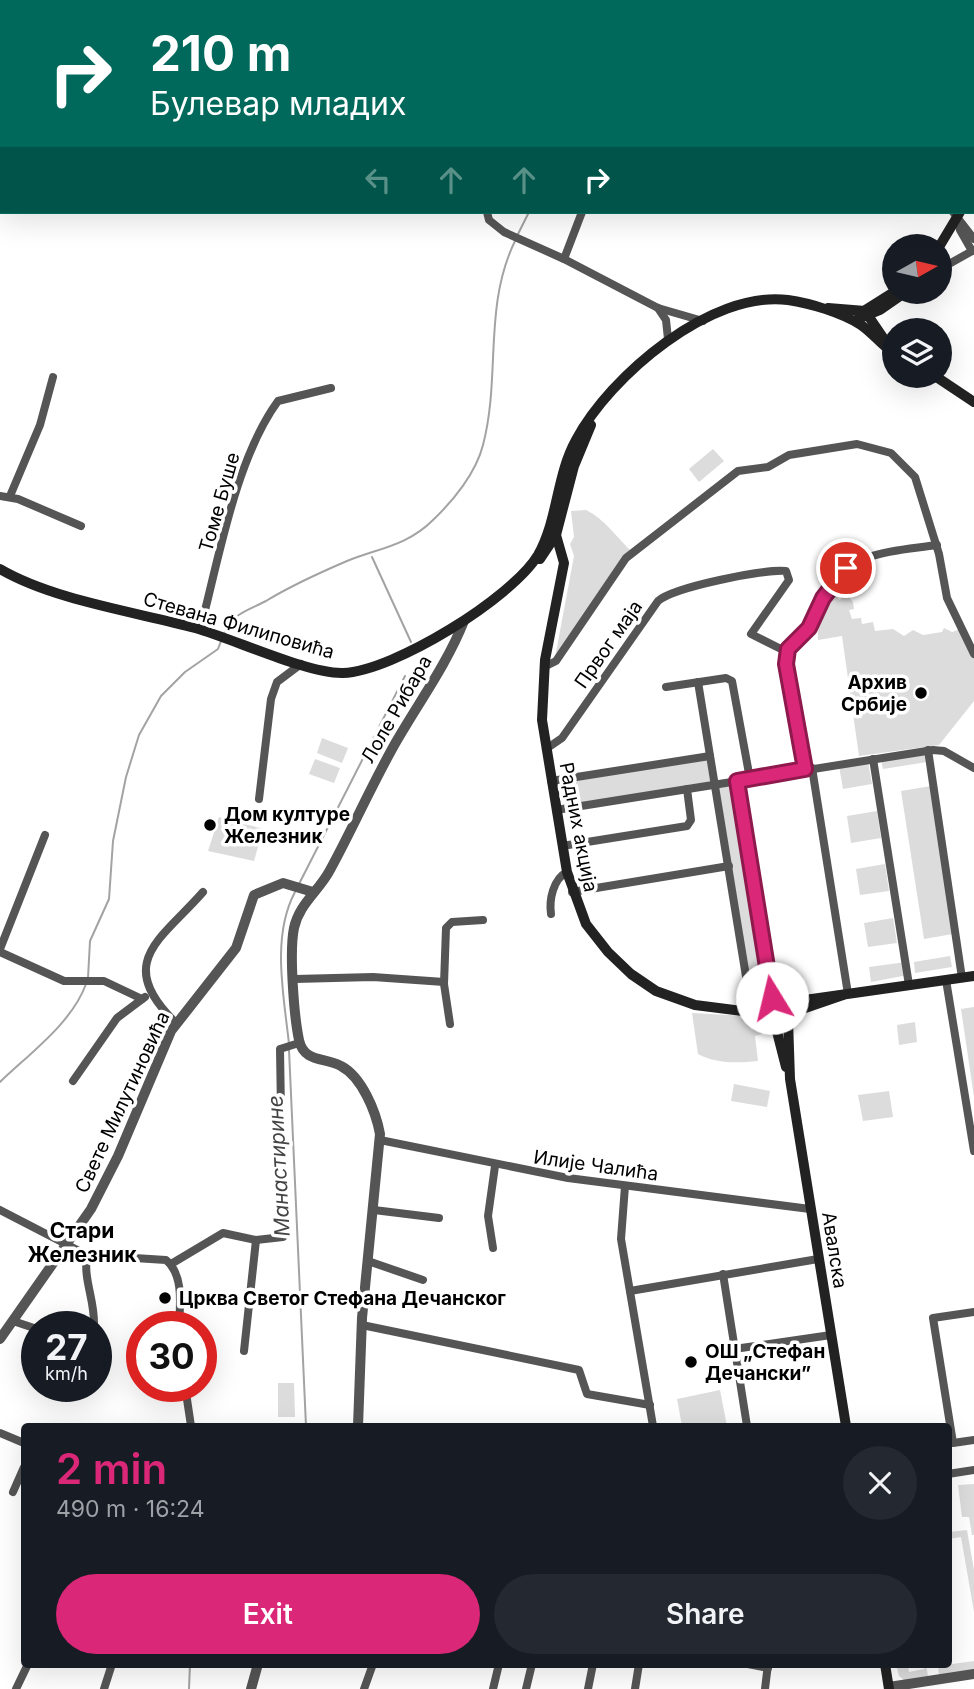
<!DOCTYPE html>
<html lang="en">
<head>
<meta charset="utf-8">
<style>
	:root { --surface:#171b24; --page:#242831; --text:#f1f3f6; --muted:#9ea1a6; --accent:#db2777 }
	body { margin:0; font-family:Inter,sans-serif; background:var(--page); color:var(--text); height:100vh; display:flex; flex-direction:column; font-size:26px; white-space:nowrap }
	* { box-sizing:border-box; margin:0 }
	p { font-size:23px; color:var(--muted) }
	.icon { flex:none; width:38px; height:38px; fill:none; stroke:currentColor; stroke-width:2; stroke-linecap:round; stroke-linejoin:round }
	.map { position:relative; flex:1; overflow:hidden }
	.sheet { position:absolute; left:21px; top:1423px; width:931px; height:245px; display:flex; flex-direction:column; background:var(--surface); border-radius:7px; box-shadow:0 7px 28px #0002 }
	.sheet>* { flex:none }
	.guide { position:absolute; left:0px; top:0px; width:975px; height:214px; box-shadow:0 7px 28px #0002; background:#00695c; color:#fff; overflow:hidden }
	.needle { width:46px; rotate:82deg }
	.buttons { position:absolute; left:882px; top:234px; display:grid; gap:14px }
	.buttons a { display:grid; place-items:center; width:70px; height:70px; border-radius:50%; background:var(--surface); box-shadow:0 7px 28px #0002; font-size:35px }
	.speed { position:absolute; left:21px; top:1311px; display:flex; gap:14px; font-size:35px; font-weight:700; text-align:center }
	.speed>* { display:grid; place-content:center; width:91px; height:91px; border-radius:50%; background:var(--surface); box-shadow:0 7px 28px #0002; line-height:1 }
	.speed small { font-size:18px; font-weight:400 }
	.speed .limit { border:10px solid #d22; background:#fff; color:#111 }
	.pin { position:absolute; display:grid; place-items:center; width:60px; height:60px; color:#fff; margin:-30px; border:4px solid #fff; border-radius:50%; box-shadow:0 2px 7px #0007 }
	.me { position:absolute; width:77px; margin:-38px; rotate:351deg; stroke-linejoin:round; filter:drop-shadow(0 0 5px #0008) }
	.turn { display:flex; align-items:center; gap:24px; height:147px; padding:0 35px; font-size:32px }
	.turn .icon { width:91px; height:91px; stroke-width:2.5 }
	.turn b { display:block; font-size:49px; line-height:60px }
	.lanes { display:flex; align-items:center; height:66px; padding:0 35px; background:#0003; justify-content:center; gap:35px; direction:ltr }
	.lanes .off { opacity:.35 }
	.round { display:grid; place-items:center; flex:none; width:74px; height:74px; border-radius:37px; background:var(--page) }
	.head { display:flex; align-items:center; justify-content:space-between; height:119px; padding:0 35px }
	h1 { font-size:42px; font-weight:600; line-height:52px; color:var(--accent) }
	.primary-button { display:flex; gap:14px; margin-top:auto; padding:14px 35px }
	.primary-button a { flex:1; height:80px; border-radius:42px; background:var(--accent); color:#fff; font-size:28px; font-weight:600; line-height:80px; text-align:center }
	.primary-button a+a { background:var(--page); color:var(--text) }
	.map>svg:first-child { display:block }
	.green { fill:#dcdcdc }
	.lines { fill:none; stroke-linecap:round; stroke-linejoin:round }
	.stream { stroke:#a3a3a3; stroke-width:2 }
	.minor { stroke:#555; stroke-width:8 }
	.tertiary { stroke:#555; stroke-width:10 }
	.secondary { stroke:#222; stroke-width:10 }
	.route-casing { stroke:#8e194d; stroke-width:18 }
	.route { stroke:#db2777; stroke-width:12 }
	.poi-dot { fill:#000; stroke:#fff; stroke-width:2.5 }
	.labels { text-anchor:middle; stroke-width:7; stroke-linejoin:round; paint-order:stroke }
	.street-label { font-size:19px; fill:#000; stroke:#fff }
	.poi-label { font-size:19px; font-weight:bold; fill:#000; stroke:#fff; text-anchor:start }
	.water-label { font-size:21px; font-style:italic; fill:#444; stroke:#fff }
	.neighbourhood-label { font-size:21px; font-weight:bold; fill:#000; stroke:#fff }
</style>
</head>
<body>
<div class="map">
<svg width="974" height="1689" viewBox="0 0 974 1689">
	<rect width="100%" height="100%" fill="#fff"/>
	<!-- green -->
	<g class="green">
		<polygon points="713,449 724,461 699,482 689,469"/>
		<path d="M586,510C605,519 617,538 632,552L554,663L574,556L570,544L574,537L571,511Z"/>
		<path d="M845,592L853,602L854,609L849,610L852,619L861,618L862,624L873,622L875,631L893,629L904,636L913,630L923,635L942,632L944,628L952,632L961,629L974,654V701L939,745L859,756L842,636L818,640C817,621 823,610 834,595L840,600Z"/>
		<polygon points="322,738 348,748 342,763 317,753"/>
		<polygon points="925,753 927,762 883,769 881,760"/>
		<polygon points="709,757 713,781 572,805 568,780"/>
		<polygon points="315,759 340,768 334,783 309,774"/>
		<polygon points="868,762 872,784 843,789 839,766"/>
		<polygon points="735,786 770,998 753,1001 718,788"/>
		<polygon points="931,786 953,934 924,939 901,791"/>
		<polygon points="877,811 881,838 851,843 847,816"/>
		<polygon points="219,817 263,829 254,861 208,851"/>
		<polygon points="885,864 889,891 860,895 856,869"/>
		<polygon points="893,918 897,943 868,947 864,923"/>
		<polygon points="950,956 952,967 915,973 914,962"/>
		<polygon points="906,962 908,975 871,982 869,967"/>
		<polygon points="974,1007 974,1097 961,1009"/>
		<path d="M692,1013L747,1016L757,1021L762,1034L755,1036L758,1061C736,1063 717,1064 698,1054Z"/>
		<polygon points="915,1022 917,1042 899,1045 897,1025"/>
		<polygon points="734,1084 770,1091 767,1107 731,1101"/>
		<polygon points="889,1091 893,1117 863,1121 858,1095"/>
		<polygon points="278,1383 294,1383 295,1417 278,1417"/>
		<polygon points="720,1390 727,1426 682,1426 677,1399"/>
		<polygon points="974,1484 974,1535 972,1535 969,1517 962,1517 958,1485"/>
		<polygon points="967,1530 974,1570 974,1612 961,1537 949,1539 949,1532"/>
		<polygon points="974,1661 974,1670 939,1676 938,1666"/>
		<polygon points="896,1664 908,1664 909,1672 924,1669 924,1664 926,1664 928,1676 904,1680 899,1676"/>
	</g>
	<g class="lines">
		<!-- stream -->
		<g class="stream">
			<polyline points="606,2 607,0"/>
			<polyline points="517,236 529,212"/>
			<polyline points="372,557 411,642"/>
			<path d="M225,632C233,613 249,610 266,601C292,585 319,573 347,561C379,548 407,546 433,520C453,501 476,473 483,445C501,376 483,307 515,241"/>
			<polyline points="299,884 405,676"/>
			<polyline points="88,978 90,941 109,899 113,841 126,777 139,735 161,696 185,672 218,649 221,641"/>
			<path d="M289,1044C284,996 271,937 295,892"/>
			<polyline points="289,1050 306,1426"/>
			<path d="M0,1082C29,1054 72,1023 86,984"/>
			<polyline points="189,1689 190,1664"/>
		</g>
		<!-- minor -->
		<g class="minor">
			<polyline points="438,0 438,2"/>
			<polyline points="885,0 886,2"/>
			<polyline points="487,212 489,220 504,232 564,259 658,308 703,321"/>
			<polyline points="953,212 974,239"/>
			<polyline points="957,218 960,230 972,251"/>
			<polyline points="564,259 582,212"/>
			<polyline points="940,269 974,250"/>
			<polyline points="658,308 666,320 668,339"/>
			<polyline points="0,496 18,499 81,526"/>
			<polyline points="10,496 40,425 53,377"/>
			<path d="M200,630C219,559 235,460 278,401L331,388"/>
			<polyline points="544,667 556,661 626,558 738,471 768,467 789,455 857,444 891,453 915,477 939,554 947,598 974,654"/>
			<polyline points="698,682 751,1007"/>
			<polyline points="666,687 726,678 732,681 750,779"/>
			<path d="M546,749L562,738L658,601C674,587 764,569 786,571L789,580L751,634L787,652"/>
			<polyline points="928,750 962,978"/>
			<polyline points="873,759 909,985"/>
			<polyline points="812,768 848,994"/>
			<path d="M805,769L786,664C786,645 798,643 808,629C816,616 822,600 831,586C855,550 897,551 937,545"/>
			<polyline points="551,781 710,756"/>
			<polyline points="737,781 773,1003"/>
			<polyline points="259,799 271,699 277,682 301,664"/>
			<polyline points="556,810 933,750 944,751 974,768"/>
			<polyline points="562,846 687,826 691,820 687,789"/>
			<polyline points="572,892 729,866"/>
			<path d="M551,914C549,900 553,879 567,872"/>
			<polyline points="0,949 45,835"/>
			<polyline points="0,952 64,981 104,981 142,999"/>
			<polyline points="295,979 373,977 444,982"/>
			<polyline points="946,980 974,1151"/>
			<path d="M176,1023C113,962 162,939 203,892"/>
			<polyline points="450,1024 444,984 446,928 452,922 483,920"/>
			<polyline points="73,1081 117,1018 145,997"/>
			<polyline points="380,1140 568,1178 810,1209"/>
			<polyline points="625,1186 621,1239 653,1426"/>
			<path d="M0,1210L87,1255L166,1260C184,1275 180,1305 179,1326"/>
			<polyline points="374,1210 439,1218"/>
			<polyline points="493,1248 488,1216 495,1166"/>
			<path d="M87,1255C83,1280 95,1300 94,1326"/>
			<polyline points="368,1261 423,1280"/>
			<polyline points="171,1264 223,1233 256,1240 283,1237 280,1049 299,1043"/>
			<polyline points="723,1274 747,1426"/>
			<polyline points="630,1291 818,1259"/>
			<polyline points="974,1312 933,1318 953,1443 974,1440"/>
			<polyline points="13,1321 37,1329"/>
			<polyline points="362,1325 579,1370 587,1394 650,1405"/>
			<polyline points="96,1349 105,1355 98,1369"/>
			<polyline points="734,1349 831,1335"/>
			<polyline points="244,1351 256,1240"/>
			<polyline points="185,1386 191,1426"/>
			<polyline points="0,1433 24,1443"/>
			<polyline points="948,1474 974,1470"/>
			<polyline points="13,1492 24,1467"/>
			<polyline points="748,1664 768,1668"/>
			<polyline points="16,1689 28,1664"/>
			<polyline points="104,1689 112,1664"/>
			<polyline points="364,1689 373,1664"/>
			<polyline points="493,1689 499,1664"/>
			<polyline points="526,1689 532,1664"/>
			<polyline points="588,1689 593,1664"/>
			<polyline points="635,1689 639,1664"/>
			<polyline points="765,1689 768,1664"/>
		</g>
		<!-- tertiary -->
		<g class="tertiary">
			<polyline points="0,1339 91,1209 118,1156 171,1031 236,948 254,895 283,883 313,892"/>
			<path d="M358,1426L362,1318L380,1134C376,1112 362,1077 341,1066C325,1057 304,1063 299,1040C294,1016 289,952 294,928C299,904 319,891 330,870C353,828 372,784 396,742C419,702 447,664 464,621"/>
			<polyline points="889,1687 974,1674"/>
			<polyline points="251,1689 258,1664"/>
		</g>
		<!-- secondary -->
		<g class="secondary">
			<polyline points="973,174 974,170"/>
			<polyline points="939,247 960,212"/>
			<polyline points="828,308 865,311 884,339"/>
			<polyline points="859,314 894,292"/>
			<polyline points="863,317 880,310 906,292"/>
			<polyline points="935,376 974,402"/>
			<polyline points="556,535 564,563 545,660 542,720 567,872 586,924 608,952 631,974 656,991 695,1005 782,1016 843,995"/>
			<polyline points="540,559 556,535 574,466 591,425"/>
			<path d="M0,569C53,600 136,612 195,628C234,639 308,674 343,673C394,671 512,598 538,555C558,520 556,476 576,440C610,376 711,290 788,300C810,303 842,313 861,325C873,333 882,346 894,353"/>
			<polyline points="775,1003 785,1011 788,1020 790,1079 846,1426"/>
			<polyline points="749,1008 974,976"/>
			<polyline points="772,1012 786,1067"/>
			<polyline points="885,1664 889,1689"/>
		</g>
	</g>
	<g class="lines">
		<!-- route casing -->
		<g class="route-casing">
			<polyline id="route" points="772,998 737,781 805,769 786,664 788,649 809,628 823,598 846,568"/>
		</g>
		<!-- route -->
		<use href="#route" class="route"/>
	</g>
	<!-- markers -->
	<g class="poi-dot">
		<circle cx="921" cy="693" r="7"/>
		<circle cx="210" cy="825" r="7"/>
		<circle cx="165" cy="1298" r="7"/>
		<circle cx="691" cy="1362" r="7"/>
	</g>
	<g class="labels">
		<!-- street labels -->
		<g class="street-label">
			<text transform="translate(219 502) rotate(-74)" y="7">Томе Буше</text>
			<text transform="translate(239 625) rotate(16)" y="7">Стевана Филиповића</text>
			<text transform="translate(608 644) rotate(-55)" y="7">Првог маја</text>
			<text transform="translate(396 709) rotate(-60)" y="7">Лоле Рибара</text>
			<text transform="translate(579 827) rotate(79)" y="7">Радних акција</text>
			<text transform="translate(122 1102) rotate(-65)" y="7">Свете Милутиновића</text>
			<text transform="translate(596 1165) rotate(8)" y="7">Илије Чалића</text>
			<text transform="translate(835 1250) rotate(81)" y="7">Авалска</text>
		</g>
		<!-- poi labels -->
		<g class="poi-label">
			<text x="907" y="689" text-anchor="end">Архив<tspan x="907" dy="22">Србије</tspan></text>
			<text x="224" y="821">Дом културе<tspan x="224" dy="22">Железник</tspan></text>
			<text x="179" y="1305">Црква Светог Стефана Дечанског</text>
			<text x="705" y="1358">ОШ „Стефан<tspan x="705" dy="22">Дечански”</tspan></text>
		</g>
		<!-- water labels -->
		<g class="water-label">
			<text transform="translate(279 1166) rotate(-93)" y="7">Манастирине</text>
		</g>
		<!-- neighbourhood labels -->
		<g class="neighbourhood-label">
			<text x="82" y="1238">Стари<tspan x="82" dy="24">Железник</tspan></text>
		</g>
	</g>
</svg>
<div class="buttons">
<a><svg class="needle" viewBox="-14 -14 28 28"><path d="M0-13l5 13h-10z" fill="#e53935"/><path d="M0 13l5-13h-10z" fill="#9ea1a6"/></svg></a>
<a><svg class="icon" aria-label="layers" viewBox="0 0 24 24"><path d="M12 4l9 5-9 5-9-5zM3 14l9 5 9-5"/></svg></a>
</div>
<div class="speed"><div>27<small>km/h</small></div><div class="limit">30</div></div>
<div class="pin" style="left:846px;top:568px;background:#d93025"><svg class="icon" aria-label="arrive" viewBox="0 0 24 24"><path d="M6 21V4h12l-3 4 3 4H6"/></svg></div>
<svg class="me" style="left:772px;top:998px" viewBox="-20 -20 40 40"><circle r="19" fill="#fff"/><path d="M0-13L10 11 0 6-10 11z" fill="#db2777"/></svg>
<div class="guide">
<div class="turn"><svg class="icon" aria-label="right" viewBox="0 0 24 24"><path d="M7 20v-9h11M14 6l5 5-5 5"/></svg><div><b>210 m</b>Булевар младих</div></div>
<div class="lanes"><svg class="icon off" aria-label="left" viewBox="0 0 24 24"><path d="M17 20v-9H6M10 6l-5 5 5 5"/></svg><svg class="icon off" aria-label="ahead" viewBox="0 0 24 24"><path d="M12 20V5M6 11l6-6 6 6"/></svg><svg class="icon off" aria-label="ahead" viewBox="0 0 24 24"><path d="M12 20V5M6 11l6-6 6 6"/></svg><svg class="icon" aria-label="right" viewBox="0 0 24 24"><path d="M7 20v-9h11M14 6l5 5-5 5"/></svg></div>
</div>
<section class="sheet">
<div class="head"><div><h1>2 min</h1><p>490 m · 16:24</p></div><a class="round"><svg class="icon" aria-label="close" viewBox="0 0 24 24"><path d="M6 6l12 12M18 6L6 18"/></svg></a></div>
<div class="primary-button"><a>Exit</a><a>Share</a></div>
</section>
</div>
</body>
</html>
